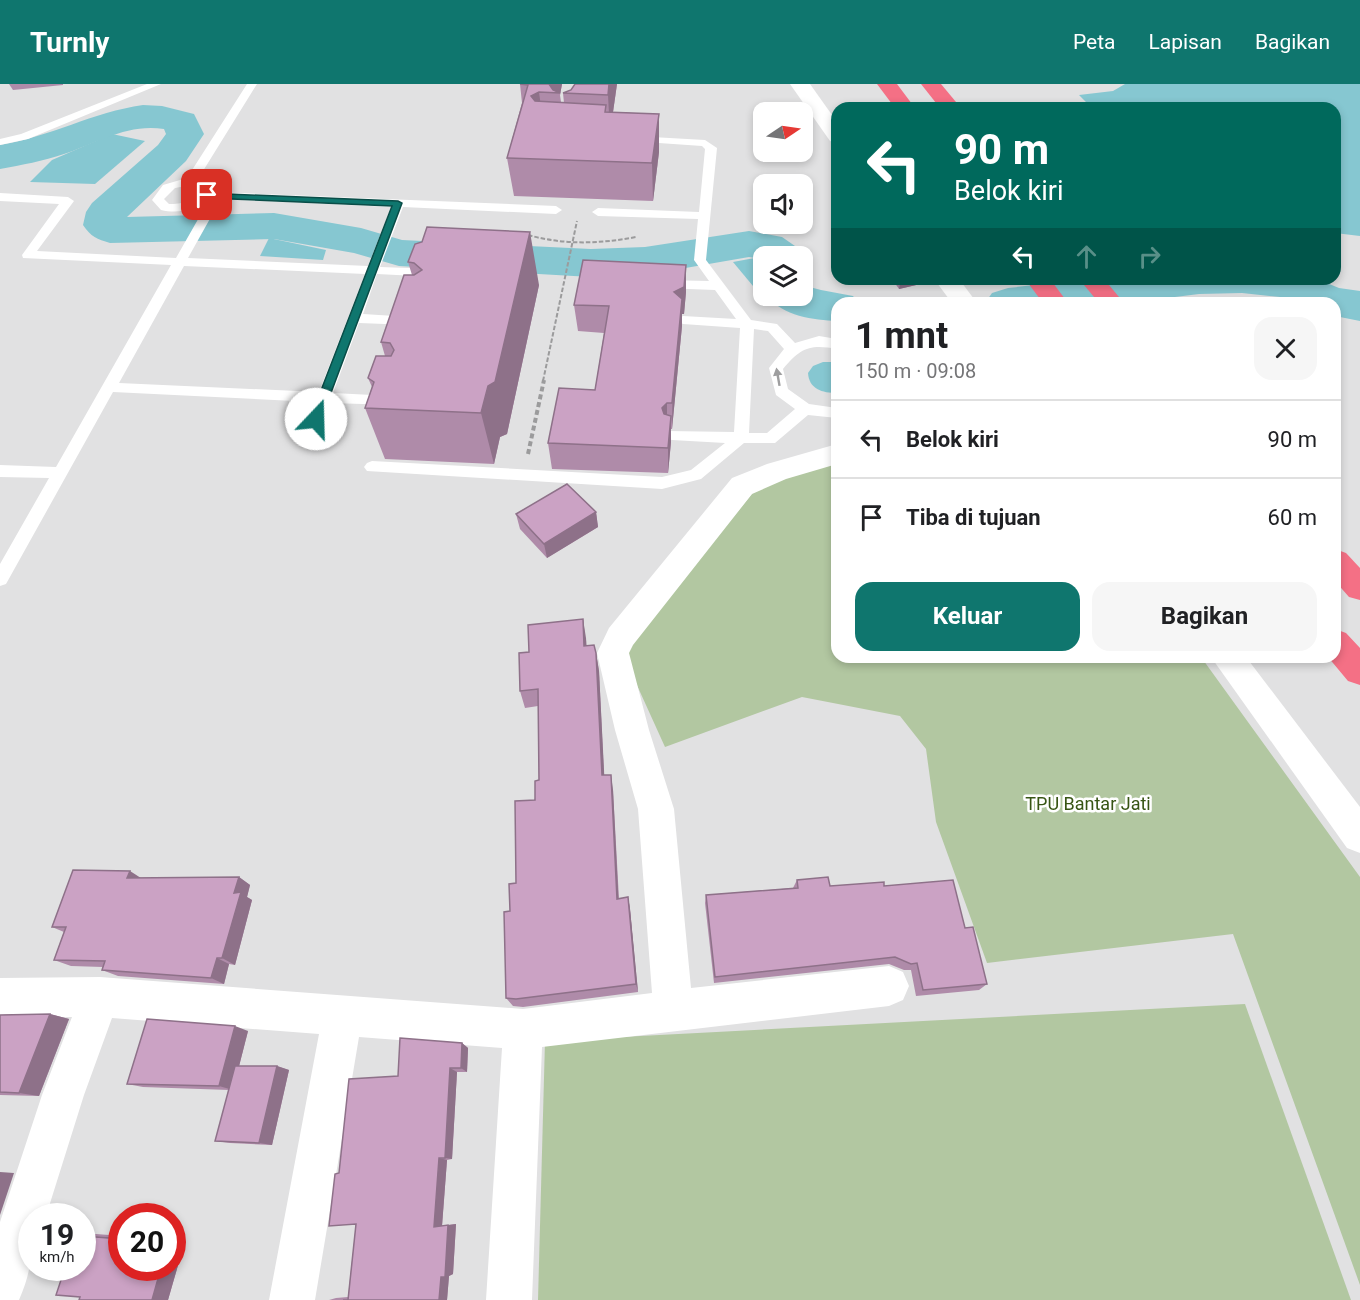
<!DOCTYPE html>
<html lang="id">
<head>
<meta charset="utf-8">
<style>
	:root { --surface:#fff; --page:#f6f6f6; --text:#202124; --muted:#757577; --line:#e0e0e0; --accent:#0f766e }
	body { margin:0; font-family:Roboto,sans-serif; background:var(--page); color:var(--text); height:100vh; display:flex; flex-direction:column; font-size:22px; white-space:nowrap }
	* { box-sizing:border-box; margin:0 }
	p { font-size:20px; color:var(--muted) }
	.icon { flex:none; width:33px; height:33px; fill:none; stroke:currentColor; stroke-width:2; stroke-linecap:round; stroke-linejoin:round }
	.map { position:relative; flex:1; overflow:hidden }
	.details { position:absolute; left:831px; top:213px; width:510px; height:366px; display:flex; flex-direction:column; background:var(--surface); border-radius:18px; box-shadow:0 3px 9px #0003 }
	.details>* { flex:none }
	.banner { position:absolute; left:831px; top:18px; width:510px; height:183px; border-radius:18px; box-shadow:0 3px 9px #0003; background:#00695c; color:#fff; overflow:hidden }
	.needle { width:39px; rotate:77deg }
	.controls { position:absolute; left:753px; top:18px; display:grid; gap:12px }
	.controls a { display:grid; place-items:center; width:60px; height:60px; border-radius:12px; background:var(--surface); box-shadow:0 3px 9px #0003; font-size:30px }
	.speed { position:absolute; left:18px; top:1119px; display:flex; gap:12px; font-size:30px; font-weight:700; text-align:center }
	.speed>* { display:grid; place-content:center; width:78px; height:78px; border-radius:50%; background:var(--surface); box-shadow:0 3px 9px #0003; line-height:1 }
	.speed small { font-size:15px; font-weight:400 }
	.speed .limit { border:9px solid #d22; background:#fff; color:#111 }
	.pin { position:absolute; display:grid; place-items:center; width:51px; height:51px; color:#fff; margin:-26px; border-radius:12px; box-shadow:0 3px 9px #0006 }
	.me { position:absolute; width:66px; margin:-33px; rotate:21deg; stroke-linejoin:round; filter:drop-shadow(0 0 4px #0008) }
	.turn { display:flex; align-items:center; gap:21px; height:126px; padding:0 24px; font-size:27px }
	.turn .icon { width:78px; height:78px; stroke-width:2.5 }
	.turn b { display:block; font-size:42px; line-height:51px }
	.lanes { display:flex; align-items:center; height:57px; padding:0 24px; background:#0003; justify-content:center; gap:30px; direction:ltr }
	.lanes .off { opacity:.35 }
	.round { display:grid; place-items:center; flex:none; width:63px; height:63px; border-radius:18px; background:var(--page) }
	.overview { display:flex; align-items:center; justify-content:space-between; height:102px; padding:0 24px }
	h1 { font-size:36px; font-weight:700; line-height:45px }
	.action { display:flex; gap:12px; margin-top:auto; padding:12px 24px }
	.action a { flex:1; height:69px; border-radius:18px; background:var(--accent); color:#fff; font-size:24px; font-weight:700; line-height:69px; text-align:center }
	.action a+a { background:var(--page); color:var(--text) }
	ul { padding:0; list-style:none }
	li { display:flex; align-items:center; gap:18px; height:78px; padding:0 24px; border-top:2px solid var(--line) }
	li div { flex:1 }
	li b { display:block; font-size:22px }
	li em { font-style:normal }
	header { display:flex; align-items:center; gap:36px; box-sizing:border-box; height:84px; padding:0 30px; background:var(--accent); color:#fff }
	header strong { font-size:28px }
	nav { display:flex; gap:33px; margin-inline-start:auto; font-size:21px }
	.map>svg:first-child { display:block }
	.green { fill:#b2c7a1 }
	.water { fill:#86c7d1 }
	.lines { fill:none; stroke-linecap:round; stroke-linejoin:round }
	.river { fill:#86c7d1; fill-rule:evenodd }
	.path-far1 { stroke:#9b9b9c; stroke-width:2; stroke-dasharray:4.5 2; stroke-linecap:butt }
	.path { stroke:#9b9b9c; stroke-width:4; stroke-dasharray:5 3; stroke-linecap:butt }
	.lane { fill:#fff; fill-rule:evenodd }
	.street { fill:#fff; fill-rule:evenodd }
	.highway { fill:#f47085; fill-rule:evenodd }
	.wall { fill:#af8ba9 }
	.shaded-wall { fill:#8e7189 }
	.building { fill:#cba2c4; stroke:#8e7189; stroke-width:1.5 }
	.oneway { fill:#9e9e9f }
	.route { fill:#0f766e; stroke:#0a4d48; stroke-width:1.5 }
	.labels { text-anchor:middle; stroke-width:5; stroke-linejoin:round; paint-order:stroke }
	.park-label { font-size:18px; fill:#375514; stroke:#fff }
</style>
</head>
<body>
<header>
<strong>Turnly</strong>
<nav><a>Peta</a><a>Lapisan</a><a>Bagikan</a></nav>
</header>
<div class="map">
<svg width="1360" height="1216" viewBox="0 0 1360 1216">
	<rect width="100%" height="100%" fill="#e1e1e2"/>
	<!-- green -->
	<g class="green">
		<polygon points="837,377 837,573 1201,573 1360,793 1360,1201 1233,850 987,879 936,738 926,665 900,632 802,613 665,663 631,588 625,565 760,400"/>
		<polygon points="1245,920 1351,1216 538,1216 545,957"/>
	</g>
	<!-- water -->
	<g class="water">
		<polygon points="1125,0 1360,0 1360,152 1335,149 1335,24 1092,24 1079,11 1113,7"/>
		<polygon points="112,50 145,57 95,100 30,98 52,76"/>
		<polygon points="269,154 326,166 323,176 260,172"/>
		<polygon points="760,173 763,179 763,209 753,202 733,178"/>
		<path d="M823,278H837V309C822,309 809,305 808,289L813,282Z"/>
	</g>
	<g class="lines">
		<!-- river -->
		<g class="river">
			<path d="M143,21L162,22L194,30L204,50L186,77L127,133L274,129L361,144L402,156L591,165L645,163L749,147L782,153L795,162L802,172H764V181L755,174L749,173L645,191L591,193L399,182L354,169L274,155L110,159C97,155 91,153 83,141L86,128L92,119L158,61L166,50L164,45C128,39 97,59 64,70C43,77 22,81 0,85V61C50,53 93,28 143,21Z"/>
			<polygon points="1088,195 1317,195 1339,204 1360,207 1360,237 1335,232 1335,219 1294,219 1280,213 1242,209 1199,210 1127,219 985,219 992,209 1008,204"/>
			<path d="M802,201L821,206L853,212L858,219H837V237C814,236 782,232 768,212H802Z"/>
		</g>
		<!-- path-far1 -->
		<g class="path-far1">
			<path d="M528,151C564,161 599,160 636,153"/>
			<polyline points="543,297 577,137"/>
		</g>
		<!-- path -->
		<polyline class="path" points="528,370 544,296"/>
		<!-- lane -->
		<g class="lane">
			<polygon points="147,0 161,0 28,55 0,61 0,55 21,50"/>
			<path d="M247,0H257L198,95C205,96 215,99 213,108L556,122L562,126L556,130L403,123L380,183L436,185L442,189L436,193L377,190L363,230L411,233L418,237L411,241L359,239L333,309L392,312L397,313L399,317L397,321L329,319L321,339L316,340L309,335L315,318L113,308L6,500L0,502V480L49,394L0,393V381L56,383L171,181L23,174L22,171L59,120L0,117V109L68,113L74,117L37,167L176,174L209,116C195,126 178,130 161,126L152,116L163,101L187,94ZM191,101L202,105L201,110C191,118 182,120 169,120L164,115L175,104ZM221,115L391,123L368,182L188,174ZM184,182L365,190L319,308L119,299Z"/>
			<path d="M634,52L705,56L717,64L706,176L751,236L777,240L795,259L819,252L837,255V265C809,260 801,264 783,285L788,305L809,320L837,324V334L808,331L775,359H744L701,395L662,405L367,387L364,383L367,379L372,377L662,393L691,386L725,359L672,356L667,355L665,351L667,347L734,348L740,244L683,240L676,236L683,232L736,235L715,206L662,204L655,200L662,196L709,197L694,176L698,135L598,132L592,128L598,124L699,128L705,65L702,62L630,57L628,55ZM754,245L768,247L784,265L769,284L776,311L795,325L767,349H749Z"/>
		</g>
		<!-- street -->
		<g class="street">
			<polygon points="790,0 810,0 837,38 837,59 830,57"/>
			<polygon points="934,195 959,195 977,219 952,219"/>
			<path d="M837,360V380L786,395L752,410L633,561L629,569L649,646L674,725L691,904L889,882L903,888L909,902L903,916L889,922L542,963L532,1216H486L502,964L359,953L315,1216H269L319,950L112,934L84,1011L46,1132H32C32,1166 33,1184 19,1216H0V1138L42,1011L72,933L0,934V894L100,893L523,925L652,909L638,725L615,646L597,569L609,544L732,394L767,380Z"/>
			<polygon points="1211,573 1246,573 1360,723 1360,769 1347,764"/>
		</g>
		<!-- highway -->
		<g class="highway">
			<polygon points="877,0 897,0 915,24 895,24"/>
			<polygon points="921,0 941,0 961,24 940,24"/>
			<polygon points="1025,195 1050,195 1068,219 1043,219"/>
			<polygon points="1079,195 1104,195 1124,219 1099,219"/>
			<polygon points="1335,465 1346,469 1360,484 1360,516 1349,513 1335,497"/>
			<polygon points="1335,545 1346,549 1360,564 1360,601 1348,597 1328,573 1335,573"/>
		</g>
	</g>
	<!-- wall -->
	<g class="wall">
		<polygon points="9,0 63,0 63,1 13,6"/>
		<polygon points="520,0 562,0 560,11 561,18 564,19 563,9 617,0 613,28 659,30 659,68 653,117 514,112 507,74 522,19"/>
		<polygon points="833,89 837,89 837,116 831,103"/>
		<polygon points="408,178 539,201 507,350 500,353 494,380 385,375 365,324 372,303 368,294 385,272 381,258 412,191"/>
		<polygon points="686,181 686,208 684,230 682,230 682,242 672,345 671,345 671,358 668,389 552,385 548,359 595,306 604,249 578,247 574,221"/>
		<polygon points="892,195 930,195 929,198 899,205"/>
		<polygon points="596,428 598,443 547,474 520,445 516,430"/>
		<polygon points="583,535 586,562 596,569 599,587 604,691 613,706 619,815 628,813 630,825 638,908 523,923 513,922 506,914 510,827 539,696 538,622 525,624 520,607 529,568"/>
		<polygon points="239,793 250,801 247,813 252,816 235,881 229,880 224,900 118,892 102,886 103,883 71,882 54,876 64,848 52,843 140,794"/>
		<polygon points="797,796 830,802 884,802 965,844 987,900 979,906 916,912 911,886 904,886 889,880 714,899 705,819 706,811 793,804"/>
		<polygon points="50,930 69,935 39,1012 0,1011 0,931"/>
		<polygon points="248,947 239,982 277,982 289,986 272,1061 230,1059 215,1057 229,1006 143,1003 127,1000"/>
		<polygon points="462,959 468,964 467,988 457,988 452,1075 447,1076 442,1142 456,1140 453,1190 449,1192 447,1216 329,1216 336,1214 348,1213 356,1140 339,1089 398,992"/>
		<polygon points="96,1150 122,1152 122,1184 172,1184 172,1156 185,1157 168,1216 79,1216 80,1213 56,1211 65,1184 82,1184 82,1151"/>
	</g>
	<!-- shaded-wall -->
	<g class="shaded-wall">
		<polygon points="549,0 562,0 560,11 560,9 550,8"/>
		<polygon points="609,0 617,0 610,49 608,11"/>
		<polygon points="539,8 544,46 531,12"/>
		<polygon points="659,30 659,68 653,117 652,79"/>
		<polygon points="530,148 539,201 507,350 500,353 494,380 481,329"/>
		<polygon points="686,181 686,208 684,230 682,230 682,242 672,345 674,208"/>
		<polygon points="901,195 930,195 929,198 899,205"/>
		<polygon points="667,319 667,345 662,324"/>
		<polygon points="671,332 671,358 668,389 668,364"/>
		<polygon points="596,428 598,443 547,474 544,460"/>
		<polygon points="583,535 586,554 588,580 584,562"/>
		<polygon points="596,569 599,587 605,706 602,691"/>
		<polygon points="611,691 613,706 619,826 617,815"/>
		<polygon points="130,787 144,796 127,794"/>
		<polygon points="239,793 250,801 247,813 252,816 235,881 222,874 234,809"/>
		<polygon points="628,813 630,825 638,908 636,900"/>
		<polygon points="217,874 229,880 224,900 211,894"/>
		<polygon points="50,930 69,935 39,1012 19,1009"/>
		<polygon points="235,942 248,947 233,1006 219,1002"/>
		<polygon points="462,959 468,964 467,988 461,984"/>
		<polygon points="277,982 289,986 272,1061 259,1059"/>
		<polygon points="450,984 457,988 452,1075 445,1074"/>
		<polygon points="439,1074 447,1076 442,1142 434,1143"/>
		<polygon points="0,1088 14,1089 0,1131"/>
		<polygon points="456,1140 453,1190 449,1192 447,1216 439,1216 441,1193 448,1141"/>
		<polygon points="185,1157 168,1216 152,1216 161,1184 172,1184 172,1158"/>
	</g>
	<!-- building -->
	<g class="building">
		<polygon points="520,0 549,0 553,6 560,9 539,8 531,12 535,17 606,21 605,28 659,30 652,79 507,74 528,1"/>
		<polygon points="575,0 609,0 608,11 563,9 571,6"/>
		<polygon points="833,89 837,89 837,98"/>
		<polygon points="427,143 530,148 495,298 488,302 481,329 365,324 374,298 368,294 376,272 391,272 394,266 390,259 381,258 404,191 414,191 422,186 414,179 408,178 415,160 422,158"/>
		<polygon points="583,176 686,181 684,203 674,208 682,215 672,319 667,319 662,324 664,330 671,332 668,364 548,359 559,304 595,306 609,222 574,221"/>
		<polygon points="567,400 596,428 544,460 516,430"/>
		<polygon points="583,535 584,562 594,561 596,569 602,691 611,691 617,815 628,813 636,900 516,915 506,914 504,828 510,827 509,800 516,799 515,717 535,716 535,697 539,696 538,605 520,607 519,569 529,568 528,541"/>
		<polygon points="73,786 130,787 127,794 239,793 234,809 241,808 222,874 217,874 211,894 102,886 105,877 54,876 66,843 52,843"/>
		<polygon points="828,793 830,802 884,798 884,802 953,796 965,844 973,843 987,900 923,906 917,879 911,880 895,873 715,893 706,811 798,804 797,796"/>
		<polygon points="50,930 19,1009 0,1008 0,931"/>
		<polygon points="147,935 235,942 219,1002 127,1000"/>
		<polygon points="400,954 462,959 461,984 450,984 445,1074 439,1074 434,1143 448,1141 445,1193 441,1193 439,1216 343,1216 348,1216 356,1140 329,1142 335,1090 339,1089 349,995 398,992"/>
		<polygon points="235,982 277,982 259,1059 215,1057"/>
		<polygon points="82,1152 122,1155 122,1184 161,1184 152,1216 79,1216 80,1213 56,1211 65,1184 82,1184"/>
	</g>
	<!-- one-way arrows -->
	<defs><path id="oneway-solid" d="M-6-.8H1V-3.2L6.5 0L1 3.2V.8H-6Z" transform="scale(1.5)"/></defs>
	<use class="oneway" href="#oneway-solid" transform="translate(778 293) rotate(-100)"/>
	<!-- route -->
	<polygon class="route" points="204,109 398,117 402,119 320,338 316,339 310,335 392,122 207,114 204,113"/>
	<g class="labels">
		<!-- park labels -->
		<g class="park-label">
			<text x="1088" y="726">TPU Bantar Jati</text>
		</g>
	</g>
</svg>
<div class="controls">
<a><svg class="needle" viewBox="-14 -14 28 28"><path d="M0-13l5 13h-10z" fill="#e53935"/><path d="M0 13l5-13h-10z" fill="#757577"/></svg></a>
<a><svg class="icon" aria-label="sound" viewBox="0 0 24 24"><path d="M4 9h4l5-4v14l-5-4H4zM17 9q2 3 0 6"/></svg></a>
<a><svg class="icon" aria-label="layers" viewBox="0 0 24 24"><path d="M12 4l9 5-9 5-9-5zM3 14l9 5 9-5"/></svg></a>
</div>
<div class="speed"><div>19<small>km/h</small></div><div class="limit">20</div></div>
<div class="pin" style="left:207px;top:111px;background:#d93025"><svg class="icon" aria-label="arrive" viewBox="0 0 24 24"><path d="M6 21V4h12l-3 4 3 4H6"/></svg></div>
<svg class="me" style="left:316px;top:335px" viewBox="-20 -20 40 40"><circle r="19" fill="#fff"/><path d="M0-13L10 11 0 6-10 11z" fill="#0f766e"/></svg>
<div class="banner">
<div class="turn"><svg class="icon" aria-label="left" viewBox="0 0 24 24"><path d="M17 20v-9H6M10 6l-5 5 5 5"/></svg><div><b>90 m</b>Belok kiri</div></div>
<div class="lanes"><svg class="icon" aria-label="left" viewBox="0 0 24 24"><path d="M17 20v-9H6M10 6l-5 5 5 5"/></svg><svg class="icon off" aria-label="ahead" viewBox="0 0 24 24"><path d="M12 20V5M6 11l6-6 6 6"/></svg><svg class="icon off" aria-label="right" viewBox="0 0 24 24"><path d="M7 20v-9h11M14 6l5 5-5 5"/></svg></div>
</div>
<section class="details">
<div class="overview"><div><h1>1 mnt</h1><p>150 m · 09:08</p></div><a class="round"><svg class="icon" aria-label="close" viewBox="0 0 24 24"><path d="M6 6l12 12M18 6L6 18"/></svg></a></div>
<ul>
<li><svg class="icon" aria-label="left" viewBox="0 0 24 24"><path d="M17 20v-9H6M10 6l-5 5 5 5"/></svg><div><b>Belok kiri</b></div><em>90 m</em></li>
<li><svg class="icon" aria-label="arrive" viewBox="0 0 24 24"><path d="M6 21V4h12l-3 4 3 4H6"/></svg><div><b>Tiba di tujuan</b></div><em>60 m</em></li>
</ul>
<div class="action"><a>Keluar</a><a>Bagikan</a></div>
</section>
</div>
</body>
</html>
